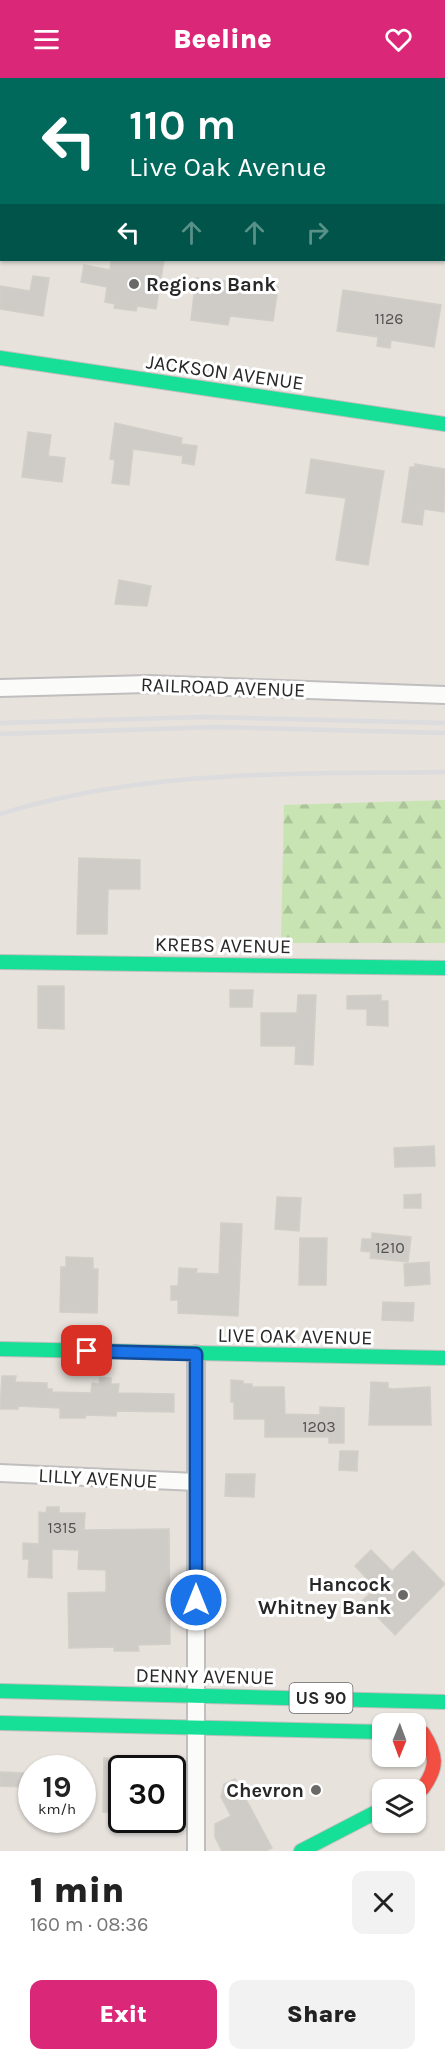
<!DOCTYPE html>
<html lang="en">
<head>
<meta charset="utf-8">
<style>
	:root { --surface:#fff; --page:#f2f2f2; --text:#222; --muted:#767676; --accent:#db2777 }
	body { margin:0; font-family:Karla,sans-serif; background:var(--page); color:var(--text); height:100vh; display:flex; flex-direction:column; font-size:22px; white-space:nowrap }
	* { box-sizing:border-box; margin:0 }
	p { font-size:20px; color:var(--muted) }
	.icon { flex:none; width:33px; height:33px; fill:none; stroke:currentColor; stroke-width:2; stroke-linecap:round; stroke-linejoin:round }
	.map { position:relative; height:1773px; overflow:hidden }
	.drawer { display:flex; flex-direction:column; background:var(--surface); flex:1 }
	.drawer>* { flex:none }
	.top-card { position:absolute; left:0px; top:0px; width:446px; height:183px; box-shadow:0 2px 4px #0004; background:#00695c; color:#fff; overflow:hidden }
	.needle { width:39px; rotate:181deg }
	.buttons { position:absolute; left:372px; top:1635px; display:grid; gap:12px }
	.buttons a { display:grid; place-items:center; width:54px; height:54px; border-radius:12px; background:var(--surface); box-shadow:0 2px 4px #0004; font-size:30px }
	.speed { position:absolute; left:18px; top:1677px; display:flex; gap:12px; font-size:30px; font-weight:700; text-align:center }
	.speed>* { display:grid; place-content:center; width:78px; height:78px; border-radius:50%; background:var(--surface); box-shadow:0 2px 4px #0004; line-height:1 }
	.speed small { font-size:15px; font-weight:400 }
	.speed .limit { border:3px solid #111; border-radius:9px; background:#fff; color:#111 }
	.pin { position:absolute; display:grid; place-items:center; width:51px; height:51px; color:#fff; margin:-26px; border-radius:12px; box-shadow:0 3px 9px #0006 }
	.me { position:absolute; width:66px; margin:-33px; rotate:0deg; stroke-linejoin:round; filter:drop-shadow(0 0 4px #0008) }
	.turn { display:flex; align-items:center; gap:21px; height:126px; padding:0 30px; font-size:27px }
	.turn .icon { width:78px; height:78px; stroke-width:2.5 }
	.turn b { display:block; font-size:42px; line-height:51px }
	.lanes { display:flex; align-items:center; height:57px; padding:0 30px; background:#0003; justify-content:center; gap:30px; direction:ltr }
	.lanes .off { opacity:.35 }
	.round { display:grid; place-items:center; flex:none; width:63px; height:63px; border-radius:12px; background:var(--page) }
	.head { display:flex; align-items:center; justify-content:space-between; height:102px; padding:0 30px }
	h1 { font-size:36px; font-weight:800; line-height:45px }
	.cta { display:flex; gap:12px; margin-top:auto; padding:12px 30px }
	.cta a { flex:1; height:69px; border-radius:12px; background:var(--accent); color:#fff; font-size:24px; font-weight:800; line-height:69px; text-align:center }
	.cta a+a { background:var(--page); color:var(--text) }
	header { display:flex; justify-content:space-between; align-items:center; height:78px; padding:0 30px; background:var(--accent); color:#fff; font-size:27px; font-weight:800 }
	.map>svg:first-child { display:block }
	.forest { fill:url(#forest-firs) }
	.building { fill:#cfccc8; stroke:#d2cec8; stroke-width:1.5 }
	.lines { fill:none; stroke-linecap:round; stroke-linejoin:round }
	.street-casing { stroke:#c0bebe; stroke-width:20 }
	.fast-casing { stroke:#c0bebe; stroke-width:16 }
	.jam-casing { stroke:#c0bebe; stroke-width:16 }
	.street { stroke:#fbfbfa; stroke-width:16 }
	.fast { stroke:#16e098; stroke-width:14 }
	.jam { stroke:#f24e42; stroke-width:14 }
	.rail { stroke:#dcdcde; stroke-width:4.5 }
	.route-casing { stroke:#114b97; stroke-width:15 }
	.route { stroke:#1a73e8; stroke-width:10 }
	.poi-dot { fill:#6b6967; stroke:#fff; stroke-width:2 }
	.labels { text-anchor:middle; stroke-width:6; stroke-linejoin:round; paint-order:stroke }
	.number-label { font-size:16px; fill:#525251 }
	.shield { fill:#fff; stroke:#686868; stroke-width:1.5 }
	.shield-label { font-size:18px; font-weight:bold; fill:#282828 }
	.poi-label { font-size:20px; font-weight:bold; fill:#282828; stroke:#fff; text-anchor:end }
	.street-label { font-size:20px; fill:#282828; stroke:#fff }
</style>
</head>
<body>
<header><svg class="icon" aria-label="menu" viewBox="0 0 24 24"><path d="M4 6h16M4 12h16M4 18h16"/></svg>Beeline<svg class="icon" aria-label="heart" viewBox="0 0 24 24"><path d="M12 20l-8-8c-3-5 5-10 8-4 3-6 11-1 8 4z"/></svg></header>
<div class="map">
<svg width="445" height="1773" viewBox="0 0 445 1773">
	<defs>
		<pattern id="forest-firs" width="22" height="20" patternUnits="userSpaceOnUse" patternTransform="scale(1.5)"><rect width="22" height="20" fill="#c8e4b3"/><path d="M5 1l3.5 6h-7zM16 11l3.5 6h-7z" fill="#acc49a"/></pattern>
	</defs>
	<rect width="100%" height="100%" fill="#e7e2dc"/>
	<!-- forest -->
	<polygon class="forest" points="445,722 445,865 281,865 284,727"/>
	<!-- building -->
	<g class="building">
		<polygon points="111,182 164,182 156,231 137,228 136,233 114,230 115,226 105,224 107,209 81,204 84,187 110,192"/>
		<polygon points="33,198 49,200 43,238 0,231 0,208 30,213"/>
		<polygon points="196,200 278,209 273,243 230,238 228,247 191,242"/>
		<polygon points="343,212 441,227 434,269 391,262 390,270 377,268 378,259 337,253"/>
		<polygon points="115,345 182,360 181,366 197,368 194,387 182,385 183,378 133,371 129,407 112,405 115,382 110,381"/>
		<polygon points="28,354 51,357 48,378 65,380 62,404 22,399"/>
		<polygon points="311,381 384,393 368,487 336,482 346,420 306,415"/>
		<polygon points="415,386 445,391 444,434 424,431 422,447 402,444 410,389 415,389"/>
		<polygon points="119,502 151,508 147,528 115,526"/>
		<polygon points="79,780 140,782 140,811 108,811 107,856 77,856"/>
		<polygon points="38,908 64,908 64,951 38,950"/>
		<polygon points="230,912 253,912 252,929 230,929"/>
		<polygon points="298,917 316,917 313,987 295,986 296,968 261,968 261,935 297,935"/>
		<polygon points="381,917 381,923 388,923 388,948 367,947 367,931 347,931 347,918"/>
		<polygon points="434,1068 435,1088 395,1089 394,1070"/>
		<polygon points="421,1116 421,1130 404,1130 404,1117"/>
		<polygon points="277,1119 301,1120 299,1153 275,1151"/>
		<polygon points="221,1145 242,1146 238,1238 178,1235 178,1222 171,1222 171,1208 178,1208 179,1190 197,1191 196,1195 219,1196"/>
		<polygon points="372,1155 411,1159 408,1184 370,1180 371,1174 361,1173 362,1161 372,1161"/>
		<polygon points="300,1160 327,1160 326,1207 299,1207"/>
		<polygon points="66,1179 93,1180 93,1191 98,1191 97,1235 60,1234 61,1189 66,1189"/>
		<polygon points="429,1184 430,1206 405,1208 404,1186"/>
		<polygon points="383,1224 414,1225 413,1243 382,1242"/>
		<polygon points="2,1298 16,1298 15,1304 47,1305 47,1311 52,1311 52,1314 91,1315 92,1305 99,1306 100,1300 111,1300 111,1306 119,1306 118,1315 174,1316 174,1334 117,1333 116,1338 86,1337 85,1340 60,1340 60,1330 18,1328 18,1331 0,1331"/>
		<polygon points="231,1302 243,1303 243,1306 252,1306 252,1309 284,1309 285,1336 320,1337 320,1329 344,1330 344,1365 329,1365 329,1359 265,1359 265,1341 234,1341 234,1324 231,1324"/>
		<polygon points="371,1304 388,1305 388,1310 392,1311 430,1309 431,1347 369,1347"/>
		<polygon points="340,1373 358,1373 357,1393 339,1392"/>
		<polygon points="226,1396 255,1396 254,1419 225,1418"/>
		<polygon points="47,1429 59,1429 59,1435 85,1435 84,1452 169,1451 170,1566 138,1567 139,1573 114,1573 114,1569 69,1570 68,1515 106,1514 106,1492 78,1491 79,1472 52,1471 52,1500 28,1499 29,1481 23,1481 23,1465 39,1466 39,1434 46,1435"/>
		<polygon points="371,1472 392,1493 413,1473 445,1506 395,1557 362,1523 376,1510 355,1488"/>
		<polygon points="104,1680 122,1681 122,1735 103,1734"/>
		<polygon points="0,1694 24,1695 24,1709 0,1708"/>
		<polygon points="235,1701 272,1770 266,1773 222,1773 215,1759 215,1746 231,1738 221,1719 224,1706"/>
	</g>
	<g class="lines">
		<!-- street casing -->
		<g class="street-casing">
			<g id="street">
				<polyline points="0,610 148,606 445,617"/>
				<polyline points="196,1276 196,1773"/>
				<polyline points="0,1395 196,1404"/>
			</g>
		</g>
		<!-- fast casing -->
		<g class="fast-casing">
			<g id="fast">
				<polyline points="0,15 2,16"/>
				<polyline points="444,84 445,84"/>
				<polyline points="0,280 445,346"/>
				<polyline points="0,884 445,890"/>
				<polyline points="0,1271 445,1280"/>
				<polyline points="0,1613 445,1624"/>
				<polyline points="0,1645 382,1654"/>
				<polyline points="301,1773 382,1731"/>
			</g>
		</g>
		<!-- jam casing -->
		<g class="jam-casing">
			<path id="jam" d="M423,1655C437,1677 438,1689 423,1710"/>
		</g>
		<!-- street -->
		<use href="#street" class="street"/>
		<!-- fast -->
		<use href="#fast" class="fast"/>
		<!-- jam -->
		<use href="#jam" class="jam"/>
		<!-- rail -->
		<g class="rail">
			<polyline points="0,645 202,639 445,645"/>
			<polyline points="0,656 217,649 445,655"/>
			<path d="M0,736C145,691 295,696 445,694"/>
		</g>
	</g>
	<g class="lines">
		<!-- route casing -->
		<g class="route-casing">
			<polyline id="route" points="87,1273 196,1276 196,1522"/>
		</g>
		<!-- route -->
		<use href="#route" class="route"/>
	</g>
	<!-- markers -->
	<g class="poi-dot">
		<circle cx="134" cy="206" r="6"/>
		<circle cx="403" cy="1517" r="6"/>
		<circle cx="316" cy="1712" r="6"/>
	</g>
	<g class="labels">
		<!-- number labels -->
		<g class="number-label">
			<text x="389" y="246">1126</text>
			<text x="390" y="1175">1210</text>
			<text x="319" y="1354">1203</text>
			<text x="62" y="1455">1315</text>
		</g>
		<!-- shield labels -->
		<rect class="shield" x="289.5" y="1605" width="63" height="30" rx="4.5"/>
		<g class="shield-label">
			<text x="321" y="1626">US 90</text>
		</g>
		<!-- poi labels -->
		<g class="poi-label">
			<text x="146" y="213" text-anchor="start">Regions Bank</text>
			<text x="391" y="1513">Hancock<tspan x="391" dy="23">Whitney Bank</tspan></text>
			<text x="304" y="1719">Chevron</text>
		</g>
		<!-- street labels -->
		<g class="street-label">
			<text transform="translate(225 294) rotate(8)" y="7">JACKSON AVENUE</text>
			<text transform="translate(223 609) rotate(2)" y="7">RAILROAD AVENUE</text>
			<text transform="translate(223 867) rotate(1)" y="7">KREBS AVENUE</text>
			<text transform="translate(295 1258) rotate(1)" y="7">LIVE OAK AVENUE</text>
			<text transform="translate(98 1400) rotate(3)" y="7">LILLY AVENUE</text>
			<text transform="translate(205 1598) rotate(1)" y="7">DENNY AVENUE</text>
		</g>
	</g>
</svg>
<div class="buttons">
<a><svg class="needle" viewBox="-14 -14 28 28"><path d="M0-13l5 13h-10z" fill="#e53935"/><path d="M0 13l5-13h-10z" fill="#767676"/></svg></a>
<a><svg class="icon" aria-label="layers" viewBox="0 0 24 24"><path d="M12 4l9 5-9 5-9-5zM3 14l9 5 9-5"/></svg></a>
</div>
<div class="speed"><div>19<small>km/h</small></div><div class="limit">30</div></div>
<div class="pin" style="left:87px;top:1273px;background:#d93025"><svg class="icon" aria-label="arrive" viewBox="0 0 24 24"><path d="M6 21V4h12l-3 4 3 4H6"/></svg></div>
<svg class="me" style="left:196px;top:1522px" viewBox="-20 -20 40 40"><circle r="17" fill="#1a73e8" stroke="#fff" stroke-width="3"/><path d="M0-11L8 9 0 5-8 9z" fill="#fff"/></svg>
<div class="top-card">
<div class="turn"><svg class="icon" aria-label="left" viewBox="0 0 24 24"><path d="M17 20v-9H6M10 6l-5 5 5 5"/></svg><div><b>110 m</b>Live Oak Avenue</div></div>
<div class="lanes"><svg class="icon" aria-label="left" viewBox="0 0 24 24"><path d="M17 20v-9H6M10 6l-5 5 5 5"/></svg><svg class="icon off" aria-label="ahead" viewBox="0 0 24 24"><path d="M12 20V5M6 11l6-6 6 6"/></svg><svg class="icon off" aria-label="ahead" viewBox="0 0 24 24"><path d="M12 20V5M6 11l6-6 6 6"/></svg><svg class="icon off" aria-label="right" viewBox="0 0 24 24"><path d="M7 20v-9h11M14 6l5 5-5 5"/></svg></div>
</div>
</div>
<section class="drawer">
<div class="head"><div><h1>1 min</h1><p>160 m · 08:36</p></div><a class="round"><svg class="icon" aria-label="close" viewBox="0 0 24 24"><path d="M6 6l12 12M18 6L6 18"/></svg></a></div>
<div class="cta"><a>Exit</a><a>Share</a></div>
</section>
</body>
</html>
